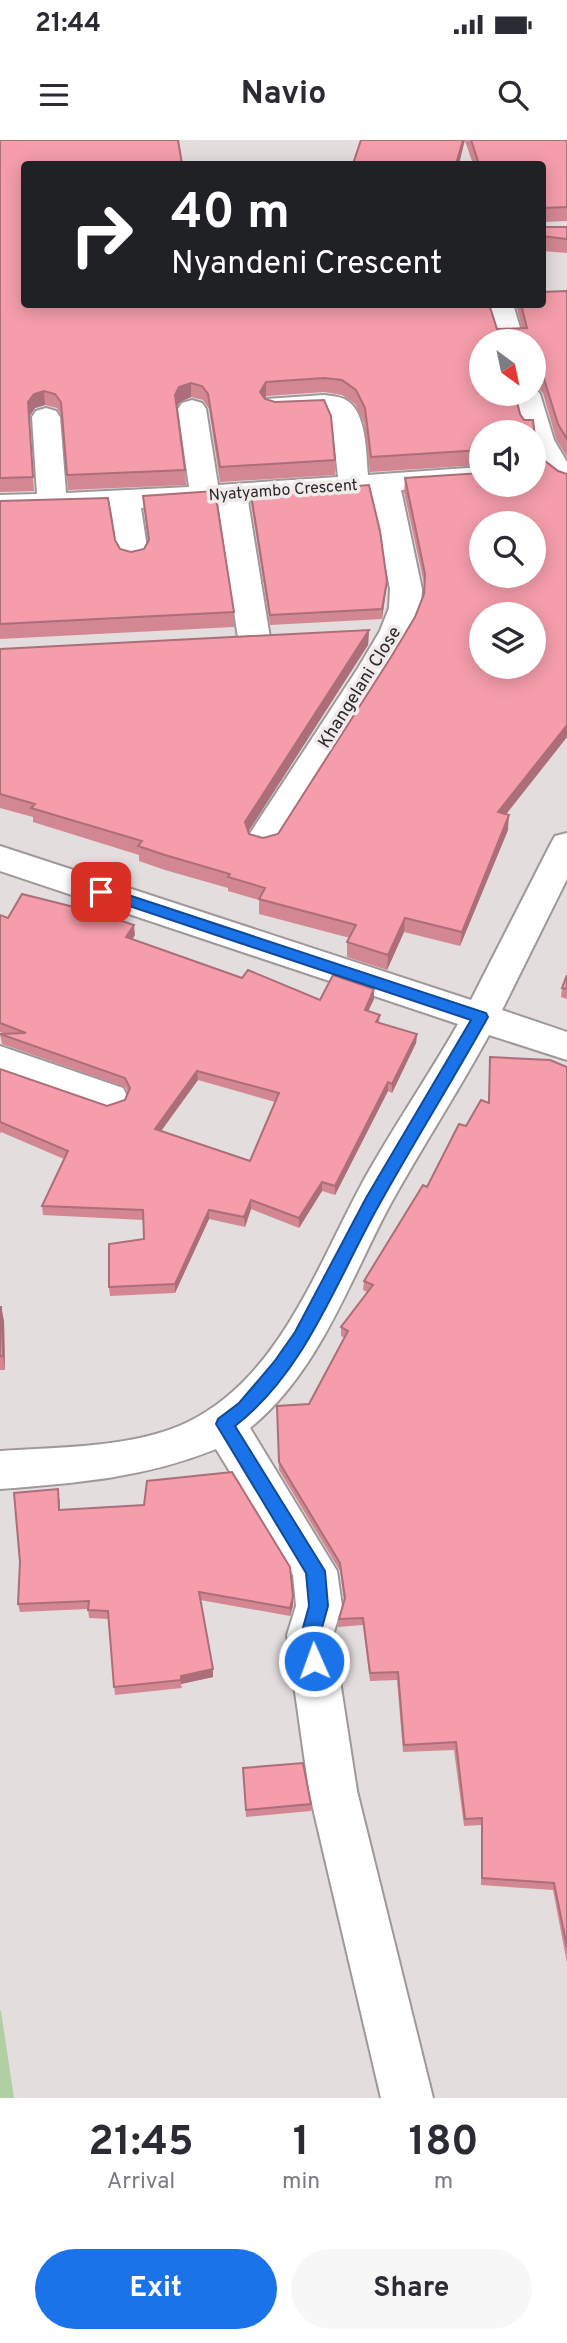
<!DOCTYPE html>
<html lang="en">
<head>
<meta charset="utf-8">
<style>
	:root { --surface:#fff; --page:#f7f7f7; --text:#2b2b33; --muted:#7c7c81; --accent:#1a73e8 }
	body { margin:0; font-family:Overpass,sans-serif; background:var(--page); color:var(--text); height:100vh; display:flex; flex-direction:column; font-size:26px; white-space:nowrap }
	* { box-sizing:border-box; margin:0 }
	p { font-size:23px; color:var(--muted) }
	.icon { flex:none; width:38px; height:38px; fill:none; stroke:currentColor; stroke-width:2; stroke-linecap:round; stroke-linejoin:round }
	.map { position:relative; height:1958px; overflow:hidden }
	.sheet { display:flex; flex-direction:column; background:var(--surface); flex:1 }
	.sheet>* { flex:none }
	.banner { position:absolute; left:21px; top:21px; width:525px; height:147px; border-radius:7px; box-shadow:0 4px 18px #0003; background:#202124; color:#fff; overflow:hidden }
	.needle { width:46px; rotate:147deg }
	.fabs { position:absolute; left:469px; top:189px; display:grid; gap:14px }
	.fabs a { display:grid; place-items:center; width:77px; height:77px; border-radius:50%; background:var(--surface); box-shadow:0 4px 18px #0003; font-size:35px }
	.pin { position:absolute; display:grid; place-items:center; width:60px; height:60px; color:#fff; margin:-30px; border-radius:14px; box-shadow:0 4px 10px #0006 }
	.me { position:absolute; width:77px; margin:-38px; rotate:358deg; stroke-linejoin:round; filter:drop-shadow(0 0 5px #0008) }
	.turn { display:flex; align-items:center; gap:24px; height:147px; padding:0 35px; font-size:32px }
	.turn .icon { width:91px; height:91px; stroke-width:2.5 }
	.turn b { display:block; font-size:49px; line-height:60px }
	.eta { display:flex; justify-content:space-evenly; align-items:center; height:119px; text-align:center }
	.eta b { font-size:42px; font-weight:700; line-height:49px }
	.button { display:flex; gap:14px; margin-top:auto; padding:14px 35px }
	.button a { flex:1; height:80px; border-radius:42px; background:var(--accent); color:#fff; font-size:28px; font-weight:700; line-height:80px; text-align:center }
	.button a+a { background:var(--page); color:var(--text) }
	.status { display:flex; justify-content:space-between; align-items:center; height:49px; padding:0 35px; background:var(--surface); direction:ltr }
	.status svg { height:19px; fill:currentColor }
	header { display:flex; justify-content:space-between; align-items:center; height:91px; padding:0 35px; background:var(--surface); font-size:32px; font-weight:700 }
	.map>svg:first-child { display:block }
	.green { fill:#b2cfa4 }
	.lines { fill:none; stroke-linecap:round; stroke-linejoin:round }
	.minor-casing { stroke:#9e9899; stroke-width:4 }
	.minor { fill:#fff; fill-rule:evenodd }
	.wall { fill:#d38793; fill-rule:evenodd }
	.shaded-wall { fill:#ac6e78 }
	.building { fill:#f59dab; stroke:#ac6e78; stroke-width:2; fill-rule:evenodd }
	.route { fill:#1a73e8; stroke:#114b97; stroke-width:2 }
	.labels { text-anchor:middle; stroke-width:7; stroke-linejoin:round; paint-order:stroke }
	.far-street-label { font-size:16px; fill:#2b2929; stroke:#f0eaeb }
	.street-label { font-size:18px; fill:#2b2929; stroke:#f0eaeb }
</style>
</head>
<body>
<div class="status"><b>21:44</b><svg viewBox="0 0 49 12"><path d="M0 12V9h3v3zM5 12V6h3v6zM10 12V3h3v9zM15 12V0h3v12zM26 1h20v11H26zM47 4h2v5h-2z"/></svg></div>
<header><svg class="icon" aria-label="menu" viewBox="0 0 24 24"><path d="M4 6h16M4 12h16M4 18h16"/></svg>Navio<svg class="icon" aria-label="search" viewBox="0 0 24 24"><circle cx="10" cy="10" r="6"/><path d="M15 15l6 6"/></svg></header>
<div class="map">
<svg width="567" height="1958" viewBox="0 0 567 1958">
	<rect width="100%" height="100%" fill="#e3ddde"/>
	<!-- green -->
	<polygon class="green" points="0,1870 1,1871 14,1958 0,1958"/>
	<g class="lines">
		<!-- minor casing -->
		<g class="minor-casing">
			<g id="minor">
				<polygon points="486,164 513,164 524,201 496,201"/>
				<path d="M534,247L540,254L554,300L567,322V347C538,340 534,318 534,292H523L521,288L512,254H534Z"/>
				<path d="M324,255C330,256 340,256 346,260C367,272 366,314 368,335L481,327L482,345L401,350L422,449L421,468L412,491L388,531L276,707L264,710L252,707L247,698L358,528L380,491L389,468L390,449L371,352L248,361L270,498L265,505L254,508L243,505L238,498L218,363L141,368L148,414L144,421L133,424L122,421L118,414L111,370L0,373V355L37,354L32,277L36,271L46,268L56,271L60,277L66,353L189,347L178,269L182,263L192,260L202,263L206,269L218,345L338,337L333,290L326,272L276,274L266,271L262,265L266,259Z"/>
				<path d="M567,693V739L502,870L567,892V920L489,895C458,952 422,1007 390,1065C349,1141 320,1231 250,1288L337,1431L342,1466L333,1495L357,1651L433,1958H381L309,1651L287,1495L296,1466L293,1435L216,1309C144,1338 77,1343 0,1349V1311C58,1307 135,1308 188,1282C284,1235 320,1116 370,1029C398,980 430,933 458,884L0,731V706L471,860L550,705L555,696Z"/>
				<polygon points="0,906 123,948 128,958 123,968 109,973 0,935"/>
			</g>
		</g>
		<!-- minor -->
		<use href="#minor" class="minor"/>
	</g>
	<!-- wall -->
	<g class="wall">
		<polygon points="0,0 24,164 497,189 522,188 517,168 517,164 542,164 567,151 567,317 556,299 543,253 534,244 534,245 534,201 481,201 544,320 558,331 567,334 567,597 506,674 508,690 460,806 404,792 387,830 347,817 347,802 350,798 259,774 259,760 228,751 228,748 165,730 139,721 139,715 33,682 33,677 0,668 0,509 369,490 368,505 248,691 249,694 263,698 278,694 391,517 415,477 424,454 425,448 404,352 405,338 534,345 481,292 481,325 370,332 364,283 355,264 342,255 324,252 266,256 265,258 335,320 335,335 220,342 209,269 203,260 191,257 180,262 177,267 185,330 186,345 68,350 62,277 57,268 45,265 35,268 29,277 34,351 0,352"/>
		<polygon points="361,0 567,0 567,81 542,82 542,24 473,24 465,1"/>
		<polygon points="542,96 567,99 567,113 542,111"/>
		<polygon points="251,354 387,441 382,479 270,485 251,363"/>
		<polygon points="143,356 234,472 234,487 0,499 0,361 115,400 120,409 131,412 144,409 148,402"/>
		<path d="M0,775L8,778L135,795L132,800L242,838L320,860L374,849V859L368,871L380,875L379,883L417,894L416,903L392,953L388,951L335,1055L322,1051L299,1088L251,1069L245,1087L209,1079L175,1153L110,1156L109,1147L144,1099L143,1080L43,1075L42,1066L64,1019L1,992L0,994V929L107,966L125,960L128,952L125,947L2,904L0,894H5L0,892ZM198,940L275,962L250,1021L161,991Z"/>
		<polygon points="567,835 567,859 561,857 562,848"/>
		<polygon points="490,917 567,927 567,1823 553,1750 481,1745 481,1685 464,1686 454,1610 403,1612 397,1540 370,1541 363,1485 338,1487 339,1479 344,1461 340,1431 279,1330 277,1266 309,1264 345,1198 341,1196 341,1187 367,1152 363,1150 364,1141 466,986 488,963"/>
		<polygon points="0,1167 4,1181 5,1230 0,1230"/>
		<polygon points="60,1358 60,1370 293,1466 290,1476 200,1460 213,1529 213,1537 181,1544 182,1548 115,1555 108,1479 89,1478 88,1469 20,1472 18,1464"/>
		<polygon points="243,1628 311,1664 311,1671 246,1677"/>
	</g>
	<!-- shaded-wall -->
	<g class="shaded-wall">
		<polygon points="463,0 465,0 459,24 456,24"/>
		<polygon points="266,242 266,256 260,266 260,252"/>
		<polygon points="191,243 191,257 180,262 175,269 175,255 179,247"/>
		<polygon points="44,251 45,265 35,268 29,277 34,351 28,262 34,254"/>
		<polygon points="387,441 386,451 382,479 382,469"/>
		<polygon points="369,490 368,505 245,697 245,682"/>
		<polygon points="567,581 567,597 496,687 498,672"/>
		<polygon points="509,675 508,690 460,806 462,792"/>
		<polygon points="405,778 404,792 387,830 388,815"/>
		<polygon points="134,785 135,795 127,807 126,797"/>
		<polygon points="374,849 374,859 364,880 365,870"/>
		<polygon points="417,894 416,903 392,953 392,944"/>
		<polygon points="197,931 198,940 156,998 155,989"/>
		<polygon points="388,942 388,951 335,1055 335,1046"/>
		<polygon points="322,1042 322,1051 299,1088 299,1078"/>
		<polygon points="251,1060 251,1069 245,1087 244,1077"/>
		<polygon points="209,1070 209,1079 175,1153 175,1144"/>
		<polygon points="1,1167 4,1181 5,1230 3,1216"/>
		<polygon points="293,1457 293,1466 290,1476 290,1468"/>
		<polygon points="213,1529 213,1537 181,1544 181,1536"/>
	</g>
	<!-- building -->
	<g class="building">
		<path d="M0,0H178L182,24H24V164H489L497,189L527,188L521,164H542V152L567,151V299L558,284L544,239L536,230L534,234V201H481V254H515L520,274L524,280H533L536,305L544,320L558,331L567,334V585L498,672L509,675L462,792L405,778L388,815L347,802L356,785L259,759L265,748L228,737L230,734L165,715L138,706L142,701L31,668L35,664L0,654V509L369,490L245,682L249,694L263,698L278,694L391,517L415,477L424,454L425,434L405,338L481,333V345H534V292H481V310L371,317L365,268L356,250L342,240L324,238L266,242L260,252L265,259L275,262L324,260L331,276L335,320L220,327L208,254L202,246L191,243L179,247L175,255L185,330L67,335L61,262L55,254L44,251L34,254L28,262L33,337L0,338ZM481,383H534V436H481ZM481,474H534V527H481Z"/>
		<polygon points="361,0 463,0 456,24 353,24"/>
		<polygon points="471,0 567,0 567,67 542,68 542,24 479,24"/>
		<polygon points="542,87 567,87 567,99 542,96"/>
		<polygon points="369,345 380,391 387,441 382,469 270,475 251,354"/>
		<polygon points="215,351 234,472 0,484 0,361 108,358 115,400 120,409 131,412 144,409 149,400 143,356"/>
		<path d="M22,754L98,773L134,785L126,797L242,838L248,830L320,860L333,835L374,849L365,870L380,875L376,882L417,894L392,944L388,942L335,1046L322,1042L299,1078L251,1060L244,1077L209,1070L175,1144L109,1147V1104L144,1099L143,1070L42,1066L68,1011L0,982V929L107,966L125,960L130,948L125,938L0,894L26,893L0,883V775L8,778ZM197,931L279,953L250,1021L155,989Z"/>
		<polygon points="567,835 567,849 562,848"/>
		<polygon points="490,917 550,920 567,927 567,1807 554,1743 482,1738 482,1678 465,1679 456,1602 404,1605 398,1532 370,1533 363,1478 339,1479 345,1458 340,1423 279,1322 277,1266 309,1264 348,1191 341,1187 373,1145 364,1141 423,1045 427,1047 459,984 466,986 481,960 489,963"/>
		<polygon points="0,1167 1,1167 3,1216 0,1216"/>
		<polygon points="232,1332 290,1427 293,1457 290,1468 199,1452 213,1529 181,1536 181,1540 114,1547 108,1471 88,1470 89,1461 18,1464 20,1422 14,1353 58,1349 59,1370 144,1365 147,1341"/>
		<polygon points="303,1623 311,1664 246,1670 243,1628"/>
	</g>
	<!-- route -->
	<path class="route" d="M101,746L486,873L488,877C453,940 414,1002 379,1065C336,1141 306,1231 235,1286L325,1431L328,1466L320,1495L324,1521L321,1528L314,1530L308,1528L301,1495L309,1466L306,1433L216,1284L218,1279L239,1263L274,1222L295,1192L366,1058L471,880L96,755L94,752L96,748Z"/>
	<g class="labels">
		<!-- far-street labels -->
		<g class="far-street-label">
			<text transform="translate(283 349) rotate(-4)" y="6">Nyatyambo Crescent</text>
		</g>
		<!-- street labels -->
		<g class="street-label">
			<text transform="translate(359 547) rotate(-58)" y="6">Khangelani Close</text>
		</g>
	</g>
</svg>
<div class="fabs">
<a><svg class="needle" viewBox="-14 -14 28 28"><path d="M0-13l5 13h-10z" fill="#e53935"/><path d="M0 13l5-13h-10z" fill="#7c7c81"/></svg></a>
<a><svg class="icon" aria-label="sound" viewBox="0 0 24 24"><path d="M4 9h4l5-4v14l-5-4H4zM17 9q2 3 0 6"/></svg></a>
<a><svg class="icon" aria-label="search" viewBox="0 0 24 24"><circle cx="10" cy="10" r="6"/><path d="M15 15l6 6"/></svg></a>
<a><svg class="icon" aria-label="layers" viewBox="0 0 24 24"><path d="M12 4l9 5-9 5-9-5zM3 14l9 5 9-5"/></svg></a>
</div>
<div class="pin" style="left:101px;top:752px;background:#d93025"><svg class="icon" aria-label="arrive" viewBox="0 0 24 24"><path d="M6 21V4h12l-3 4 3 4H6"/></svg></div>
<svg class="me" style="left:314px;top:1521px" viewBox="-20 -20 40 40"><circle r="17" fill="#1a73e8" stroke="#fff" stroke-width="3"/><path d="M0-11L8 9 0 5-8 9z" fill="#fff"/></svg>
<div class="banner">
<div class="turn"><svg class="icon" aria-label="right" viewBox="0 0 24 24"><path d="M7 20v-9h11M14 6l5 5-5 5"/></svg><div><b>40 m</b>Nyandeni Crescent</div></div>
</div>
</div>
<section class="sheet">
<div class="eta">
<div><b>21:45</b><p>Arrival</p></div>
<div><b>1</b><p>min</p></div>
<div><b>180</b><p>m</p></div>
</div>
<div class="button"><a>Exit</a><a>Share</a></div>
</section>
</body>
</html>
